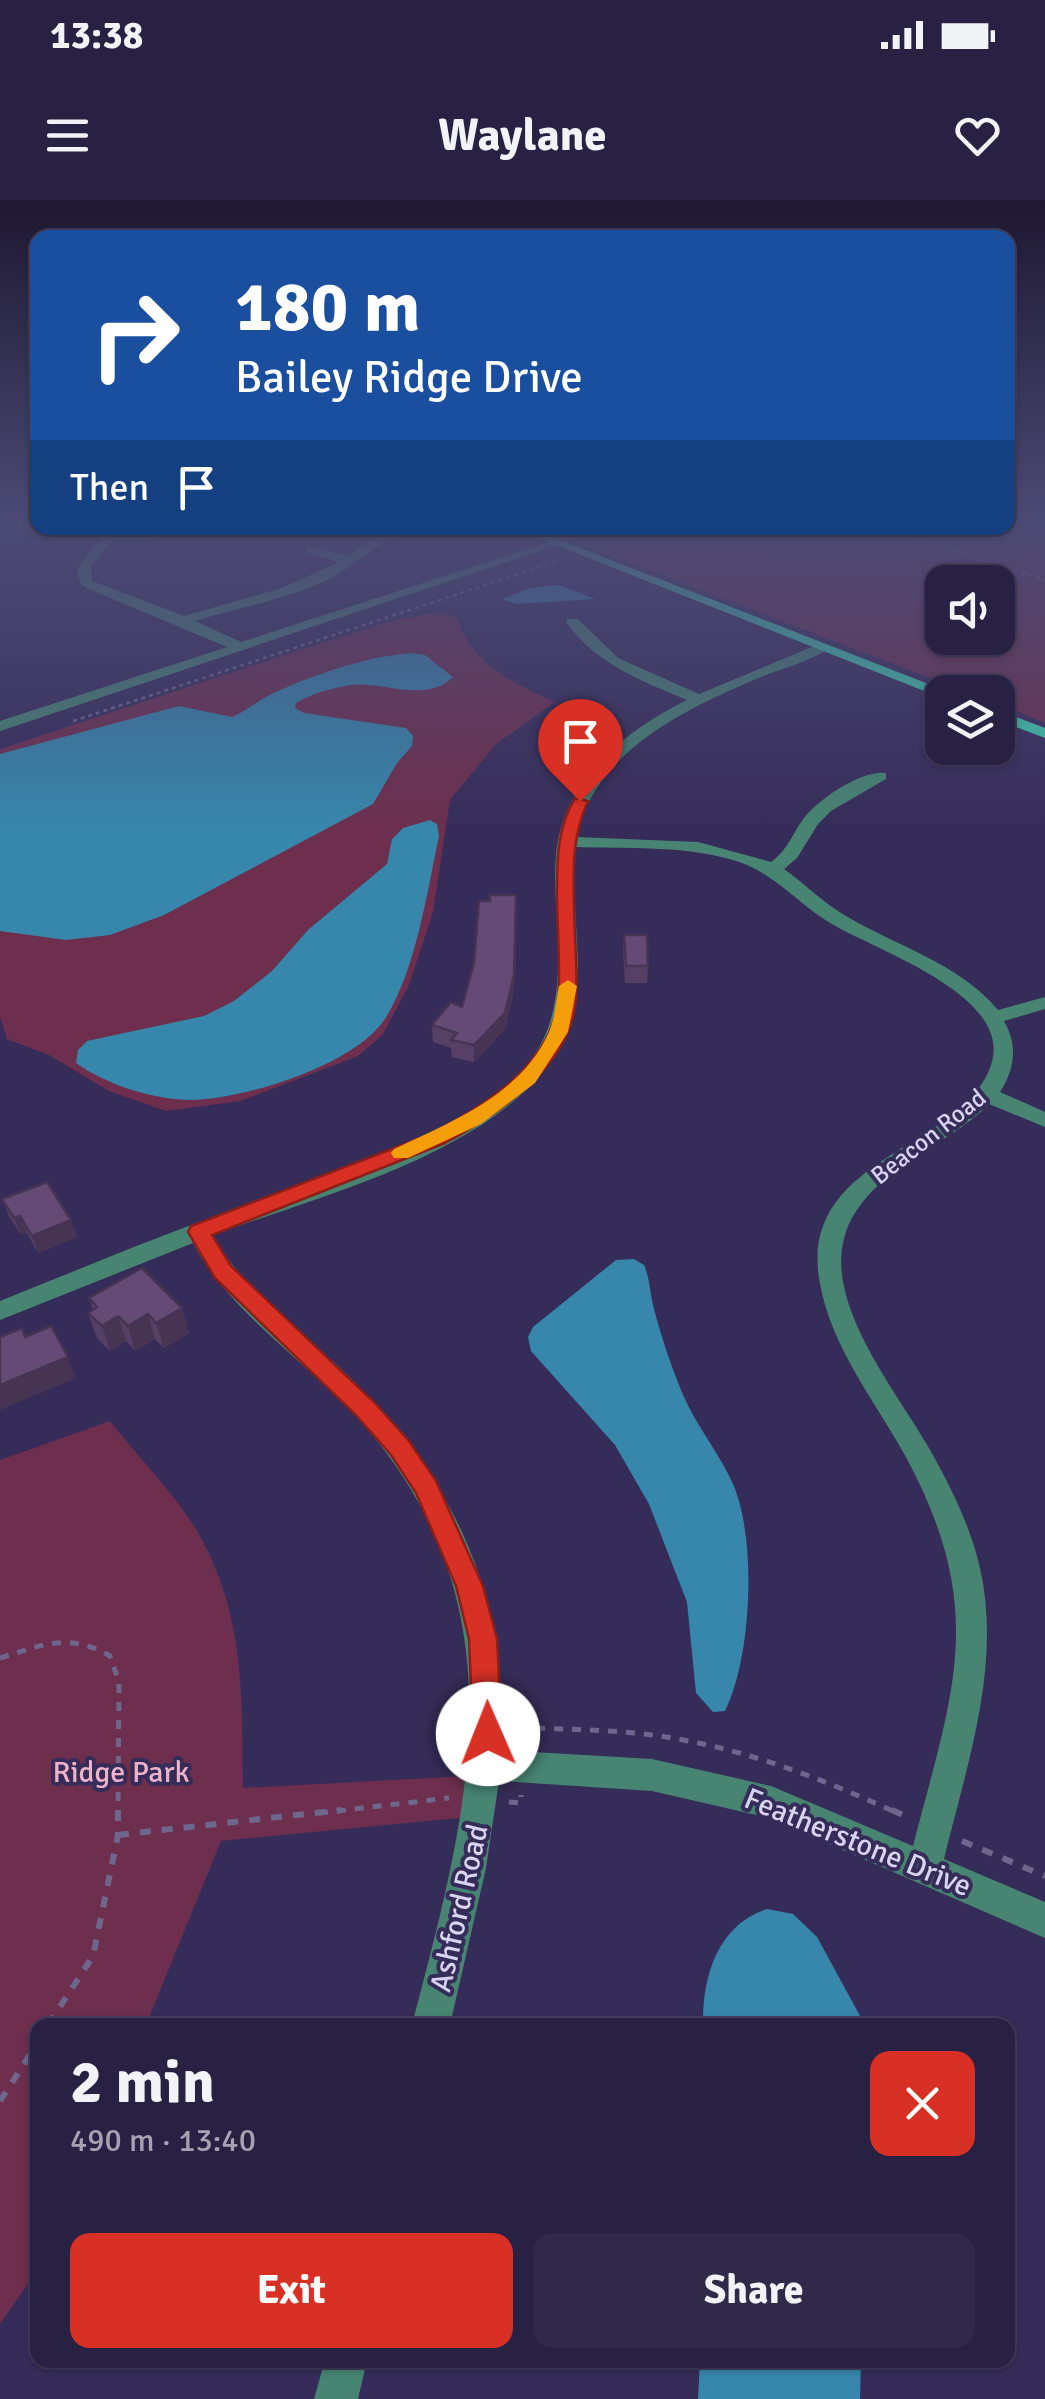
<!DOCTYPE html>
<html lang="en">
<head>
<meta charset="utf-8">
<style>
	:root { --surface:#282143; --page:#30294a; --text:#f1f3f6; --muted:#a5a3b2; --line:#443e5c; --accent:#d93025 }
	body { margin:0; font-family:Signika,sans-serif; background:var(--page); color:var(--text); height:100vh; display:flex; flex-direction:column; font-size:38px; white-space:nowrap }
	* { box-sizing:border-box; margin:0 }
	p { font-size:32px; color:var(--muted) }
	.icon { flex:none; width:55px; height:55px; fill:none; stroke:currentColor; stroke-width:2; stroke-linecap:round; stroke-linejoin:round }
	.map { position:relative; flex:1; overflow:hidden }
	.details { position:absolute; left:30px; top:1818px; width:985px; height:350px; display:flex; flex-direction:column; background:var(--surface); border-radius:20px; box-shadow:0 2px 8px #0004,0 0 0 2px var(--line) }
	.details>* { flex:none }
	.banner { position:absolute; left:30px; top:30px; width:985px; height:305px; border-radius:20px; box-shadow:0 2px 8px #0004,0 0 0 2px var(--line); background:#1a4fa0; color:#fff; overflow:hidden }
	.fabs { position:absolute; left:925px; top:365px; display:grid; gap:20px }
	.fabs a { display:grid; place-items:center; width:90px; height:90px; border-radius:20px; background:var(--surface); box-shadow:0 2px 8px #0004,0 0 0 2px var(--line); font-size:50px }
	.pin { position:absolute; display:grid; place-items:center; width:85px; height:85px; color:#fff; margin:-102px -42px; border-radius:50% 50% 50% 0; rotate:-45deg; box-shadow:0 0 10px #0007 }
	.pin .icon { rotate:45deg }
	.me { position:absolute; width:110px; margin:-55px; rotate:359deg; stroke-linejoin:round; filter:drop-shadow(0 0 8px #0008) }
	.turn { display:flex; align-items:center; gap:35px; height:210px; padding:0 40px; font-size:45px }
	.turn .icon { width:130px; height:130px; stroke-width:2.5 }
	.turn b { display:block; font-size:70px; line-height:85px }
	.then { display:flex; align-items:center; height:95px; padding:0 40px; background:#0003; gap:20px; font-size:38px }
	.round { display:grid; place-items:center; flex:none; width:105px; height:105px; border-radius:20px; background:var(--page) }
	.overview { display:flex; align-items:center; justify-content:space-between; height:170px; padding:0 40px }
	h1 { font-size:60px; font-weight:800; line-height:75px }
	.cta { display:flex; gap:20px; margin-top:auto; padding:20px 40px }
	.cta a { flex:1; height:115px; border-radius:20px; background:var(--accent); color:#fff; font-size:40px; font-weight:800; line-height:115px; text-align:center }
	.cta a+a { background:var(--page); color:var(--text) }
	.status { display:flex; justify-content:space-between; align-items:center; height:70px; padding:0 50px; background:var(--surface); direction:ltr }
	.status svg { height:28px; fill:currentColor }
	header { display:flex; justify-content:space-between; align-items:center; height:130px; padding:0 40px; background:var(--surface); font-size:45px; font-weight:800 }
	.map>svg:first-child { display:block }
	.green { fill:#6d2f4d; fill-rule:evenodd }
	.water { fill:#3787ac }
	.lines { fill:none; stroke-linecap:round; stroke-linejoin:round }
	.path-far2 { stroke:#6e668d; stroke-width:2.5; stroke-dasharray:4 4; stroke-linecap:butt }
	.path-far1 { stroke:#6e668d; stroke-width:5; stroke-dasharray:9 9; stroke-linecap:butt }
	.path { stroke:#6e668d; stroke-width:6; stroke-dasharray:11 11; stroke-linecap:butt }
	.minor { fill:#478572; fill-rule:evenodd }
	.major { fill:#40d5af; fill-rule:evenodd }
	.wall { fill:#574065 }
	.shaded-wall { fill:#473453 }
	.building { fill:#654a76; stroke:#473453; stroke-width:2.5 }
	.route { fill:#d93025; stroke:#8d1f18; stroke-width:2.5 }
	.slow { fill:#f59e0b }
	.labels { text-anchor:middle; stroke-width:8; stroke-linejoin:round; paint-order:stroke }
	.street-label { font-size:25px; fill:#d8d4f1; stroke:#362c59 }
	.near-park-label { font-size:30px; fill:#eeb2cb; stroke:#362c59 }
	.near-street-label { font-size:30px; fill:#d8d4f1; stroke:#362c59 }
</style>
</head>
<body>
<div class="status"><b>13:38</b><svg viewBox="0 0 49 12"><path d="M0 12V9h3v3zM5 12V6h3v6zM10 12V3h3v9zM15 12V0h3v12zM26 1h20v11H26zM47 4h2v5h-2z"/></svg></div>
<header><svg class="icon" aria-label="menu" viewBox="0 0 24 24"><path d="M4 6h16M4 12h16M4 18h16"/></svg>Waylane<svg class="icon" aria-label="heart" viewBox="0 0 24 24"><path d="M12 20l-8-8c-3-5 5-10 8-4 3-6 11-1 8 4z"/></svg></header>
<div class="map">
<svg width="1045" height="2199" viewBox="0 0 1045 2199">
	<rect width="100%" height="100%" fill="#362c59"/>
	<!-- green -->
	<g class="green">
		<path d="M1008,325H1045V523L998,504V492H967L539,328ZM942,382H998V438H942Z"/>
		<path d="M442,412L458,419C471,465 515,483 555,502L496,544L450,600L433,712L409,785L383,834L358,856L240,901L166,911L109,891L49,855L7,839L0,817V549L319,444L395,420Z"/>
		<path d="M110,1221C138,1257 178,1297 200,1336C245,1417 242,1498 243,1588L486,1575L480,1616L221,1641L146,1825H38L37,2071L0,2124V1260Z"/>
	</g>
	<!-- water -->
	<g class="water">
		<polygon points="559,385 595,399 516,404 502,399 530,388"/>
		<path d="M410,453L425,455L453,477C426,504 384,481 351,485C331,488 313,493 296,503L295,508L304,513L406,528L413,536L412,546L397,563L373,604L164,715L110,735L66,740L0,731V554L179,506L232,517C245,512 254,503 266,497C308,476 364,457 410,453Z"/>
		<path d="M430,620L437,624L439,636C427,692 416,770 385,819C355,865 245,899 192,900C154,900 107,885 76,863L78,850L87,841L204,816L234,801L272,771L308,730L387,664L392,639L403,628Z"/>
		<path d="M634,1059L644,1065C650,1079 650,1094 654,1109C662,1139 672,1169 684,1197C697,1227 720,1254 733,1284C757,1339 752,1457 725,1511L713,1512L696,1493L687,1402L649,1304L615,1245L531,1151L528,1137L533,1127L616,1060Z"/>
		<path d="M767,1709L793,1714L817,1737L865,1825H703C702,1776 718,1725 767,1709Z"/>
		<polygon points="700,2160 861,2160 860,2199 698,2199"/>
	</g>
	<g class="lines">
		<!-- path-far2 -->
		<g class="path-far2">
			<polyline points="478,328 506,336"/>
			<polyline points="884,328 1045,380"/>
			<polyline points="617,336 667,328"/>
			<polyline points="73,521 558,361"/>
		</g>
		<!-- path-far1 -->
		<g class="path-far1">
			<path d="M0,1458C42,1445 69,1432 110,1456L119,1482L118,1613"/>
			<path d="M523,1540L535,1528C581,1530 627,1530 672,1538C751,1551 825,1580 897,1613"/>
			<polyline points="509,1602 521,1603 521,1595"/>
			<polyline points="319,1613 449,1598"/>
		</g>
		<!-- path -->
		<g class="path">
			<polyline points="892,1610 907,1617"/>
			<polyline points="118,1635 341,1610"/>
			<polyline points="962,1641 1045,1676"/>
			<polyline points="48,1825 93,1756 118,1635 118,1610"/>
			<polyline points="0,1901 38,1842"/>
		</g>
		<!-- minor -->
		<g class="minor">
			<path d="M108,328H120L116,333H149L155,337L149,341H111L91,366L92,381L184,416L282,388L339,362L306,352V346L347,356L383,332L403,328V333C371,347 355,366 325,381C284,400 238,408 195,421L241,442L592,328H609L0,531V521L227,447L82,386L77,373L79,366Z"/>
			<path d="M568,419H578L618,458L699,494L819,444L831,447C812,461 783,468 761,477C685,509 596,550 576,637L698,642L771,662C788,650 792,634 804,618C819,599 861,570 886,573V579L831,611L818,624L797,658L784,669C805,684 823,703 846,716C896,746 959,763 998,810L1045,797V809L1004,821C1018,845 1015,869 1000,892L1045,912V927L989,904C945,949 866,970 845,1035C824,1102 894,1188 926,1243C948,1281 970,1324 980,1368C1002,1466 967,1564 944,1659L1045,1702V1738L769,1618L652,1591L499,1581L486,1668L450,1825H412C467,1614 524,1416 369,1231C314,1165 234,1119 193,1043L0,1120V1101C63,1076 127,1049 191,1025C289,989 463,946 529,862C552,834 558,797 558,762C559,726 553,691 556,655C563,580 624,531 687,500C640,480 597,465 566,422ZM575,647C627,649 682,645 733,660C772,671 794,700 827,721C870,749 1015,794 991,865C963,950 795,956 820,1084C832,1149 876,1202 907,1259C988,1411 953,1491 913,1646L771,1586L652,1559L501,1550C510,1394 451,1272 338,1166C294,1125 242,1089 213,1035C322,994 540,943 572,815C586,760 569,703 575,647Z"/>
			<polygon points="325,2160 367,2160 358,2199 314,2199"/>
		</g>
		<!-- major -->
		<g class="major">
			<polygon points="513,328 529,328 949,492 937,496"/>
			<polygon points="998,510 1045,528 1045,538 998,520"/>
		</g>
	</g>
	<!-- wall -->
	<g class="wall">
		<polygon points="490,701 514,791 505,829 474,862 452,857 451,848 433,842 432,825 462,807"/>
		<polygon points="624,735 648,766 647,783 625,783 623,751"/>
		<polygon points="2,999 77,1037 38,1053 27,1033 21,1035 9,1016"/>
		<polygon points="89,1098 182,1108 189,1133 164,1148 155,1139 135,1151 126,1141 110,1151 97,1138 88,1113 93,1110"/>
	</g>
	<!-- shaded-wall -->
	<g class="shaded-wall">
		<polygon points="516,695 514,791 505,829 474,862 474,845"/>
		<polygon points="20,1016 27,1033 21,1035 14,1018"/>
		<polygon points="71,1020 77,1037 38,1053 32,1036"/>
		<polygon points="182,1108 189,1133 164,1148 156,1123"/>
		<polygon points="148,1114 155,1139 135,1151 128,1126"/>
		<polygon points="118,1116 126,1141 110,1151 102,1126"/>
		<polygon points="68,1157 76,1178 0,1210 0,1185"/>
	</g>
	<!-- building -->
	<g class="building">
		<polygon points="490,695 516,695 514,775 505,813 474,845 451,840 457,833 432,825 451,802 462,807 474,763 479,701 490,701"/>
		<polygon points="624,735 647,735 648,766 626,766"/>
		<polygon points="47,982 71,1020 32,1036 20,1016 14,1018 2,999"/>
		<polygon points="142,1068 182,1108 156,1123 148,1114 128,1126 118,1116 102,1126 88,1113 97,1107 89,1098"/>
		<polygon points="51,1126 68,1157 0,1185 0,1137 22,1128 25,1137"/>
	</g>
	<!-- sky -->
	<linearGradient id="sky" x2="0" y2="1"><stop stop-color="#1e1831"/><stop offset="0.51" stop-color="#4c4b76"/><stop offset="1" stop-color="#4c4b76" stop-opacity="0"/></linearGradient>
	<rect width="1045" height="633" fill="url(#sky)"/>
	<!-- route -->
	<path class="route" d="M575,598L588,601C573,634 573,665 574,700C574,733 578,767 576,800C571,866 497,915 445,943L212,1035L231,1066L374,1202L409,1241L436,1281L483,1386L497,1439L502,1534L498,1544L488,1548L477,1544L473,1534L469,1439L456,1386L416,1293L391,1255L356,1215L215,1078L188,1032L191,1026L431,934C482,907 551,866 558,801C561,766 557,729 557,694C557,660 557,628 575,598Z"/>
	<!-- slow -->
	<path class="slow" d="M568,780L577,786L568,832L535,883L481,924L408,958H394L391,953L394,949C451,922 522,894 549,832C555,818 556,800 559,786Z"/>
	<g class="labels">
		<!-- street labels -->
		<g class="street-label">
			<text transform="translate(928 936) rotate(-38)" y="9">Beacon Road</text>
		</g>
		<!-- near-park labels -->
		<g class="near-park-label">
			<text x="121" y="1582">Ridge Park</text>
		</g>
		<!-- near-street labels -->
		<g class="near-street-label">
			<text transform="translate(858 1642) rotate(22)" y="10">Featherstone Drive</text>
			<text transform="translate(459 1708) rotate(-77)" y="10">Ashford Road</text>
		</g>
	</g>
</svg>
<div class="fabs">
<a><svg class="icon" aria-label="sound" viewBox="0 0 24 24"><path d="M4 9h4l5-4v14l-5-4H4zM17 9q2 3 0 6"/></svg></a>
<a><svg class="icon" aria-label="layers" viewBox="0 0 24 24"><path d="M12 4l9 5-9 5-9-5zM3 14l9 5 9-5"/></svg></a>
</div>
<div class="pin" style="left:580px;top:601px;background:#d93025"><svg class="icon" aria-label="arrive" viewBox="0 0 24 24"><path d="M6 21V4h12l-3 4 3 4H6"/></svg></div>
<svg class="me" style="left:488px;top:1534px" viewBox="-20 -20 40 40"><circle r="19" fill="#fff"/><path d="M0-13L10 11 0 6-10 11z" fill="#d93025"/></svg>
<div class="banner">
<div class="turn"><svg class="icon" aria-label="right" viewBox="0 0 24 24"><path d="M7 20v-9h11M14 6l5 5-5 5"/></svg><div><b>180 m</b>Bailey Ridge Drive</div></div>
<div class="then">Then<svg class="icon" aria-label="arrive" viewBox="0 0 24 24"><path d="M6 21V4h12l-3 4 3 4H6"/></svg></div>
</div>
<section class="details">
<div class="overview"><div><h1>2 min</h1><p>490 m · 13:40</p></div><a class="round" style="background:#d93025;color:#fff"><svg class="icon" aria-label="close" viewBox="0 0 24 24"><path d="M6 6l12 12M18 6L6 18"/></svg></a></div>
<div class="cta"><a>Exit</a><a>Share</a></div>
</section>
</div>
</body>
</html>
